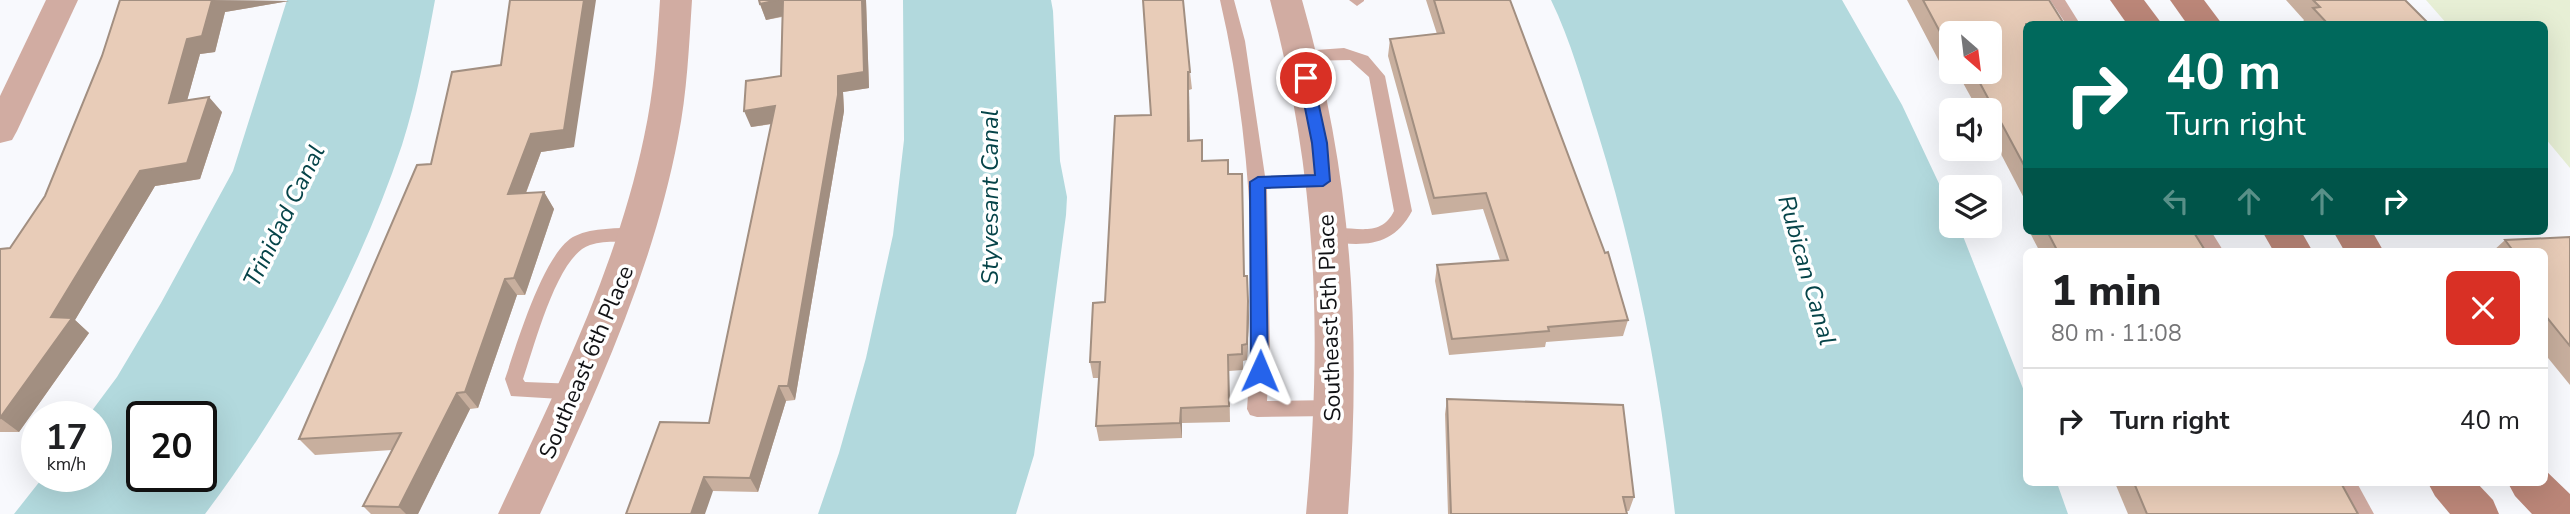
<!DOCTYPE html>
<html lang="en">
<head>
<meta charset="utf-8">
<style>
	:root { --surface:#fff; --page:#f6f6f6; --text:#202124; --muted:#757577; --line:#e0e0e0 }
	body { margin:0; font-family:"Nunito Sans",sans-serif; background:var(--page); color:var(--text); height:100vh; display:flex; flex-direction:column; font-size:26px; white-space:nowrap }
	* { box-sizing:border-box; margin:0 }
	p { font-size:23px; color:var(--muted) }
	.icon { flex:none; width:38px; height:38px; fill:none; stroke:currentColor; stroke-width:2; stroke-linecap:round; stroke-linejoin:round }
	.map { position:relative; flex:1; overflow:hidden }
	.panel { position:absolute; left:2023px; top:248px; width:525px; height:238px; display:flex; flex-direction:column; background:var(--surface); border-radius:10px; box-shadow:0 7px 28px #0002 }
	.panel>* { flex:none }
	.banner { position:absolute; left:2023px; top:21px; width:525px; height:214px; border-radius:10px; box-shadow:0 7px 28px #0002; background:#00695c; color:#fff; overflow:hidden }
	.needle { width:46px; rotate:152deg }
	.tools { position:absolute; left:1939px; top:21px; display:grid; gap:14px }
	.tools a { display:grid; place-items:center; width:63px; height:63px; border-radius:10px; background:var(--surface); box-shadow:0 7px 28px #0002; font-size:35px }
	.speed { position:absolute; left:21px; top:401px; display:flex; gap:14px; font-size:35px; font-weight:700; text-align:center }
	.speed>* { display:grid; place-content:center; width:91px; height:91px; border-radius:50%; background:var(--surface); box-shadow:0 7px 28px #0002; line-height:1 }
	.speed small { font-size:18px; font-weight:400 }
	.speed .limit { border:4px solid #111; border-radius:10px; background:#fff; color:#111 }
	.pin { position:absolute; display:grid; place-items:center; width:60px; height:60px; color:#fff; margin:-30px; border:4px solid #fff; border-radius:50%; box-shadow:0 2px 7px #0007 }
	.me { position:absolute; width:77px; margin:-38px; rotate:1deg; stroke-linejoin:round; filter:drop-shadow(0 0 5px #0008) }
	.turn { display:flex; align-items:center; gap:24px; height:147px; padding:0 28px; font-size:32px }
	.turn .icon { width:91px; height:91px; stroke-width:2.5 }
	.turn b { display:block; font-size:49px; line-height:60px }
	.lanes { display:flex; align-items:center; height:66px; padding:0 28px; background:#0003; justify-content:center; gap:35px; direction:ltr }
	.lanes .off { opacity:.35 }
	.round { display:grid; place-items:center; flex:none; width:74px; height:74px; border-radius:10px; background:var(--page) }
	.headline { display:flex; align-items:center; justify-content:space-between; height:119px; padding:0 28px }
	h1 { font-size:42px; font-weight:800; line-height:52px }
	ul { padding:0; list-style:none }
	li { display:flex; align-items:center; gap:21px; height:105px; padding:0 28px; border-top:2px solid var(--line) }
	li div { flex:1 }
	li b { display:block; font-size:26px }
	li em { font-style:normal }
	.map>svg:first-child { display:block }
	.green { fill:#e7efd5 }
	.water { fill:#b2d9dd; fill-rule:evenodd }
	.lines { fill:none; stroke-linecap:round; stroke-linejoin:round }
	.lane { fill:#d1aca2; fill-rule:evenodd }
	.street { fill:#d1aca2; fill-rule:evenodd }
	.secondary { fill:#bb8678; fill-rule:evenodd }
	.wall { fill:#c8af9e }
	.shaded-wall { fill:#a28f81 }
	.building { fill:#e8ccb8; stroke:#a28f81; stroke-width:2 }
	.route { fill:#2563eb; stroke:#184099; stroke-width:2 }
	.labels { text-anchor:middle; stroke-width:7; stroke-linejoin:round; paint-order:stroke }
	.street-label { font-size:23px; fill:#111215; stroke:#fff }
	.water-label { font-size:24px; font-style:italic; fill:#064449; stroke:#fff }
</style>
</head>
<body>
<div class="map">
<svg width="2570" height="514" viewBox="0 0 2570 514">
	<rect width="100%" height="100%" fill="#f8f9fd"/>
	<!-- green -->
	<polygon class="green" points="2426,0 2570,0 2570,168 2545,138 2544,24 2447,24"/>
	<!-- water -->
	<g class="water">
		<path d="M287,0H435C426,49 417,98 402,145C358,276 288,404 205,514H14L44,476H96V416H88L117,377L161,303L233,171ZM142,416H201V476H142Z"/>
		<polygon points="903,0 1051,0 1053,11 1060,161 1067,197 1066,215 1034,455 1016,514 818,514 839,453 866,358 893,235 904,140"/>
		<path d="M1551,0H1842L1902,105L1951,209V226H1959L2026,396V483H2057L2068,514H1675C1660,380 1637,259 1597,130C1583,86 1571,41 1551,0Z"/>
	</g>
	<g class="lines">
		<!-- lane -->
		<g class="lane">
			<path d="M1220,0H1234L1245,41L1265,176L1323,175L1331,181L1323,187L1267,188L1270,352L1267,401L1333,400L1340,402L1343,408L1340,414L1333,416L1257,417L1250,415L1247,409C1258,272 1251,133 1220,0Z"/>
			<polygon points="1349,0 1364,0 1364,1 1357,6"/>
			<polygon points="2050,0 2065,0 2080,24 2066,24"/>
			<path d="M1344,48L1368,56L1385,76L1412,211C1393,247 1365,246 1329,242L1323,240L1320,235L1323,230C1348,222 1379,242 1394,211L1369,77L1350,60L1302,61L1294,56L1302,51Z"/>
			<path d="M638,227L644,229L647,234L644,239C627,244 607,239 590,245C557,255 534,348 523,379L525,382L577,384L584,386L586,392L584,398L577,400L511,396L505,379C516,347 544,250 575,236C594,227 617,229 638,227Z"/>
			<polygon points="2193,231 2211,231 2224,252 2206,252"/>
			<polygon points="2336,483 2357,483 2374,514 2353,514"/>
		</g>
		<!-- street -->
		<g class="street">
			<polygon points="46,0 78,0 17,131 12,140 0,143 0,96"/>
			<path d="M660,0H692C689,46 687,93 678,138C653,270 596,393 540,514H498C555,391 616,271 644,137C654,92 657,46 660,0Z"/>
			<path d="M1270,0H1302C1352,174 1362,334 1348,514H1306C1323,335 1317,175 1270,0Z"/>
		</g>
		<!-- secondary -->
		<g class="secondary">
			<polygon points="2110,0 2144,0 2162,24 2127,24"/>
			<polygon points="2170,0 2204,0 2222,24 2187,24"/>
			<polygon points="2262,231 2301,231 2313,252 2274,252"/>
			<polygon points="2333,231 2372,231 2384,252 2345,252"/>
			<polygon points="2544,469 2570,494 2570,514 2532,514 2515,496 2508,483 2544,483"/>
			<polygon points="2428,483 2477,483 2493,500 2499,514 2450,514 2435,496"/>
		</g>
	</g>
	<!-- wall -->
	<g class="wall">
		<polygon points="120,0 289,1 225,12 215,52 200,54 187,100 222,112 200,179 155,186 75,320 89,333 19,432 0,432 0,249 10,248 45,196 102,56"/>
		<polygon points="866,0 869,88 843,92 844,111 795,400 786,401 758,492 713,491 626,514 709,423 772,124 751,127 781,76 782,17 766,20 760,4"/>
		<polygon points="1143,0 1190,72 1192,89 1189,90 1190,141 1203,161 1228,174 1245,276 1249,317 1247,360 1243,361 1243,370 1229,371 1230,422 1182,423 1182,438 1099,441 1096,426 1099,378 1093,378 1090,362 1151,115"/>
		<polygon points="1426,0 1510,0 1628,320 1623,336 1546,342 1545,347 1449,355 1435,281 1437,265 1500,260 1483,209 1432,215 1388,56 1390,39 1437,34"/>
		<polygon points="1907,0 2049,0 2026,24 2026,202 1990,133 1990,110 1978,110 1957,72 1990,72 1951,33 1951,60 1939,61"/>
		<polygon points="2286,0 2405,0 2429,24 2301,24 2304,20"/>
		<polygon points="501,65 574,147 541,152 526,193 544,192 554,209 525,295 517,295 478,408 470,409 418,514 371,514 363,506 392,450 315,455 299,439 431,164"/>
		<polygon points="2029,231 2193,231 2206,252 2040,252"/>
		<polygon points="2570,237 2570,385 2544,353 2544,252 2492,252 2505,240"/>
		<polygon points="1447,399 1634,497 1629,511 1627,511 1627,514 1448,514 1445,414"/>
		<polygon points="2115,483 2341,483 2358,514 2128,514"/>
	</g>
	<!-- shaded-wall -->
	<g class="shaded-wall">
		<polygon points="212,0 289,1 225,12 215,52 200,54 182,119 169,103 187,39"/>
		<polygon points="584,0 596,0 574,147 541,152 519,211 508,194 531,134"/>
		<polygon points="778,0 783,0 788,15 766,20 760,4"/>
		<polygon points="862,0 868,0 866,0 869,88 843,92 844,111 795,400 788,386 838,76"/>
		<polygon points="1188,72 1189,90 1190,158 1188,141"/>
		<polygon points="209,97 222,112 200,179 155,186 75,320 89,333 19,432 0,418 51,317 140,171"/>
		<polygon points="775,106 782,122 751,127 744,111"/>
		<polygon points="544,192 554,209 525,295 514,278"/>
		<polygon points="505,279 517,295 478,408 465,392"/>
		<polygon points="1248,301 1249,317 1247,360 1247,344"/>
		<polygon points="779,386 786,401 758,492 750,478"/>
		<polygon points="457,393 470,409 418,514 406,514 399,507"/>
		<polygon points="1181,408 1182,423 1182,438 1180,423"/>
		<polygon points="704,477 713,491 705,514 691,514"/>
	</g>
	<!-- building -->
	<g class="building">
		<polygon points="120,0 212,0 202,36 187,39 169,103 209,97 187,163 140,171 51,317 72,318 0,418 0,249 10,248 45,196 102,56"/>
		<polygon points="510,0 584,0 564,130 531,134 508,194 544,192 514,278 505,279 465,392 457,393 399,507 363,506 401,433 299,439 417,165 431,164 452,72 501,65"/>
		<polygon points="759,0 778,0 760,4"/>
		<polygon points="783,0 862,0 864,72 838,76 838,95 788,386 779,386 750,478 704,477 691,514 626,514 660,422 709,423 775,106 744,111 746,81 781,76"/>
		<polygon points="1143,0 1183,0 1190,72 1188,72 1188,141 1202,140 1202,161 1228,160 1228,174 1242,174 1244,276 1247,276 1248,301 1247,344 1242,345 1242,354 1228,355 1229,406 1181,408 1180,423 1096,426 1100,362 1090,362 1093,303 1105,302 1115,116 1151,115"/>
		<polygon points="1434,0 1510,0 1605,253 1608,252 1628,320 1548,327 1549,331 1452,339 1437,265 1508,260 1486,193 1434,198 1390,39 1444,33"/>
		<polygon points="1923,0 2049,0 2064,24 2026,24 2026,169 1974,72 1990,72 1990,33 1951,33 1951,44 1947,45"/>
		<polygon points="2313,0 2405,0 2429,24 2328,24 2313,8 2320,7"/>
		<polygon points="2047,231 2193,231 2206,252 2058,252"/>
		<polygon points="2570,237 2570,346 2544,314 2544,252 2514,252 2505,240"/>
		<polygon points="1447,399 1623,405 1634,497 1623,497 1627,514 1451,514"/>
		<polygon points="2134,483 2341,483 2358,514 2147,514"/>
	</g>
	<!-- route -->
	<polygon class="route" points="1306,73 1313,78 1327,143 1330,181 1323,186 1265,188 1268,371 1266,376 1254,376 1251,371 1250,182 1258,177 1315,175 1312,143 1299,78"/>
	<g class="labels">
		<!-- street labels -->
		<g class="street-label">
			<text transform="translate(1329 318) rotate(-92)" y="8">Southeast 5th Place</text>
			<text transform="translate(586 362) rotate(-67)" y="8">Southeast 6th Place</text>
		</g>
		<!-- water labels -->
		<g class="water-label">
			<text transform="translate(990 197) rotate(-90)" y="8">Styvesant Canal</text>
			<text transform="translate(284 216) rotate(-64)" y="8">Trinidad Canal</text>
			<text transform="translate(1807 270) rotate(74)" y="8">Rubican Canal</text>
		</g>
	</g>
</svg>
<div class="tools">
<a><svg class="needle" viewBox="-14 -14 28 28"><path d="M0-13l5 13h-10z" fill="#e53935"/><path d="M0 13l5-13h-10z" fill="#757577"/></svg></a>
<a><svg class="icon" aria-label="sound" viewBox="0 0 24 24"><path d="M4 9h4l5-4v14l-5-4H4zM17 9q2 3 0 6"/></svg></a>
<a><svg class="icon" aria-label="layers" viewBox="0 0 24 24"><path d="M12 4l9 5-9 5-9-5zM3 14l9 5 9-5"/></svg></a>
</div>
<div class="speed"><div>17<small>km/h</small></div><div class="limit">20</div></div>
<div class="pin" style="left:1306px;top:78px;background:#d93025"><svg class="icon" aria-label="arrive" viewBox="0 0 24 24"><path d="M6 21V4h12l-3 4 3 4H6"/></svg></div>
<svg class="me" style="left:1260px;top:371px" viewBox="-20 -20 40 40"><path d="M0-17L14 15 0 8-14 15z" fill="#2563eb" stroke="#fff" stroke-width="4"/></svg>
<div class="banner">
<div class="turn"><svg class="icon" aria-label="right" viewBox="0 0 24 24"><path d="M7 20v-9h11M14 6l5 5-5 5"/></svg><div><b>40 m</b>Turn right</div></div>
<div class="lanes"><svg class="icon off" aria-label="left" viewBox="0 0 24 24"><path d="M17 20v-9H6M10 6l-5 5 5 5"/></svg><svg class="icon off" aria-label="ahead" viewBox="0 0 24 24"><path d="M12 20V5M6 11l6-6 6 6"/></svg><svg class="icon off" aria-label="ahead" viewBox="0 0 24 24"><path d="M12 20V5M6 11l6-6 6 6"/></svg><svg class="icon" aria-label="right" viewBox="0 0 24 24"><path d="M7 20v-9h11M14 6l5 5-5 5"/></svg></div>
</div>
<section class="panel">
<div class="headline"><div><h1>1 min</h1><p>80 m · 11:08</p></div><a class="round" style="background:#d93025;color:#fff"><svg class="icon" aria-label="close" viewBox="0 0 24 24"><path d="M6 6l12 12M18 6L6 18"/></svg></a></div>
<ul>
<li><svg class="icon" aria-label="right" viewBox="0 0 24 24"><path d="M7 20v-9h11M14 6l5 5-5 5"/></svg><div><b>Turn right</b></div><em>40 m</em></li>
</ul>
</section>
</div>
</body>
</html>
